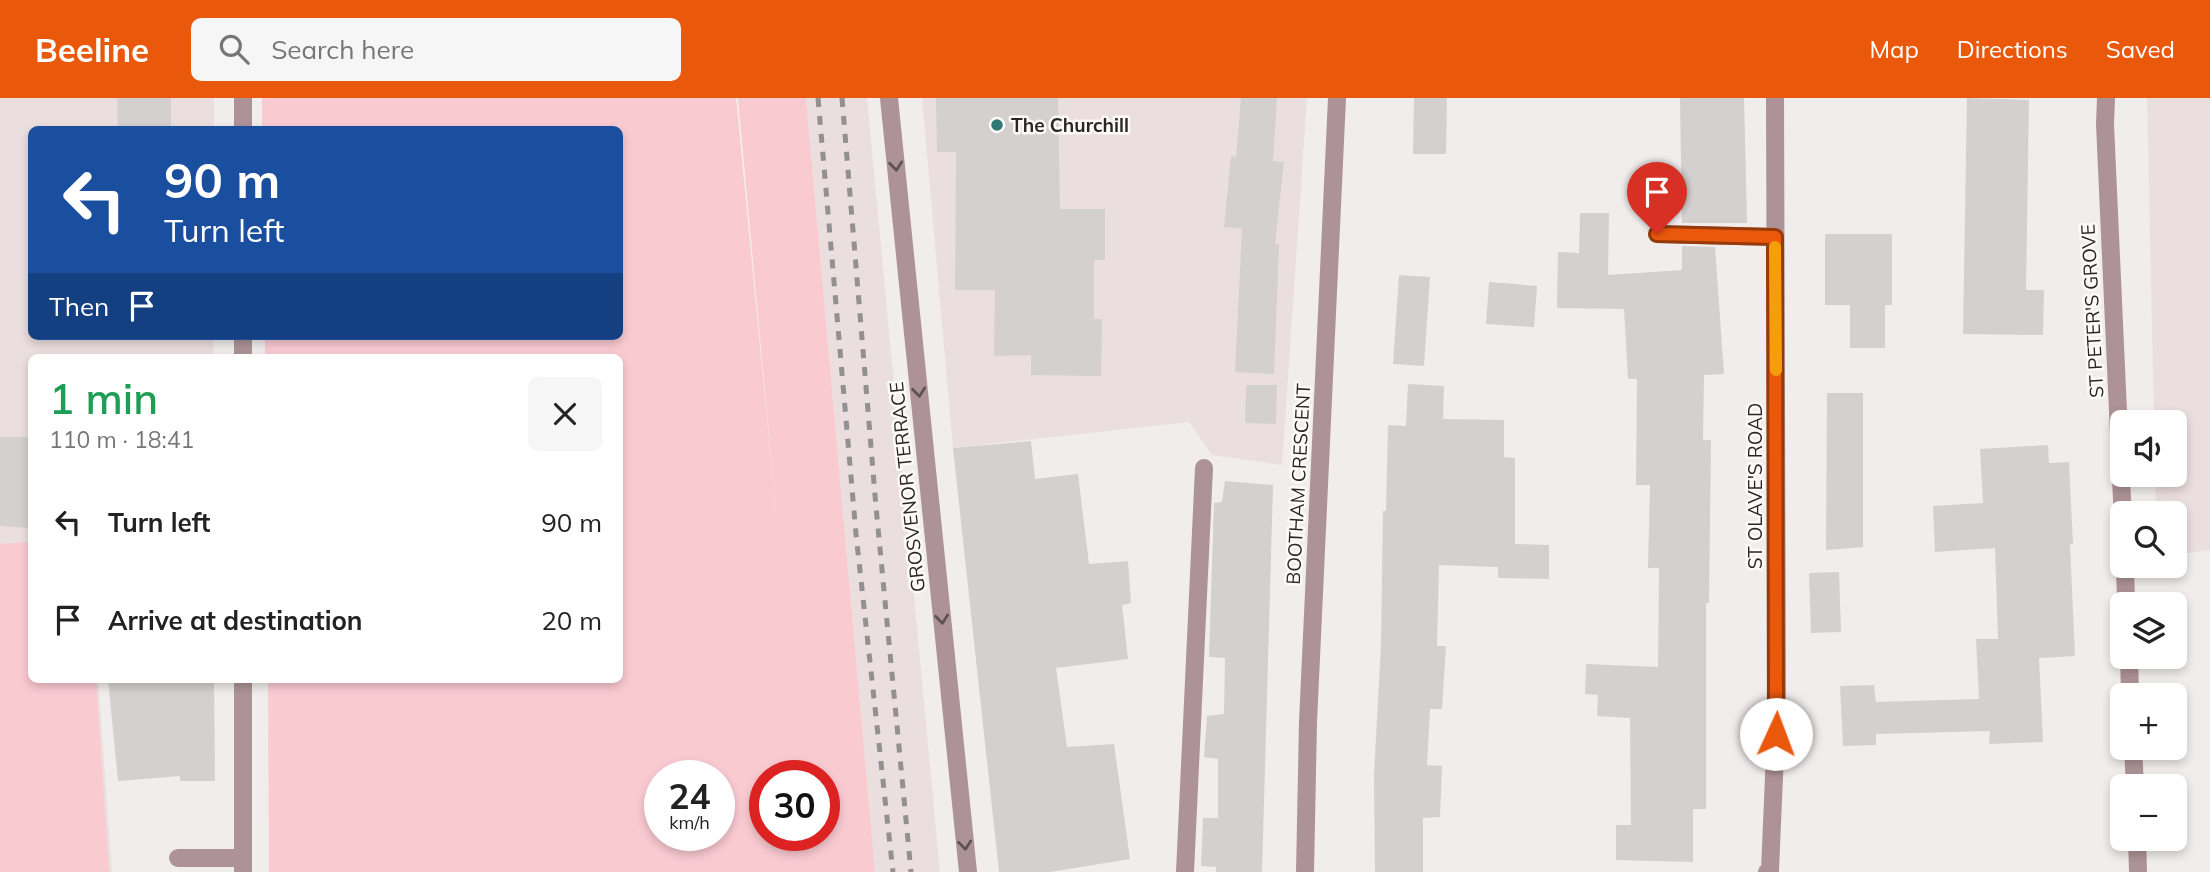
<!DOCTYPE html>
<html lang="en">
<head>
<meta charset="utf-8">
<style>
	:root { --surface:#fff; --page:#f6f6f6; --text:#222; --muted:#767676; --accent:#ea580c }
	body { margin:0; font-family:Mulish,sans-serif; background:var(--page); color:var(--text); height:100vh; display:flex; flex-direction:column; font-size:26px; white-space:nowrap }
	* { box-sizing:border-box; margin:0 }
	p { font-size:23px; color:var(--muted) }
	.icon { flex:none; width:38px; height:38px; fill:none; stroke:currentColor; stroke-width:2; stroke-linecap:round; stroke-linejoin:round }
	.map { position:relative; flex:1; overflow:hidden }
	.drawer { position:absolute; left:28px; top:256px; width:595px; height:329px; display:flex; flex-direction:column; background:var(--surface); border-radius:10px; box-shadow:0 4px 10px #0003 }
	.drawer>* { flex:none }
	.hud { position:absolute; left:28px; top:28px; width:595px; height:214px; border-radius:10px; box-shadow:0 4px 10px #0003; background:#1a4fa0; color:#fff; overflow:hidden }
	.buttons { position:absolute; left:2110px; top:312px; display:grid; gap:14px }
	.buttons a { display:grid; place-items:center; width:77px; height:77px; border-radius:10px; background:var(--surface); box-shadow:0 4px 10px #0003; font-size:35px }
	.speed { position:absolute; left:644px; top:662px; display:flex; gap:14px; font-size:35px; font-weight:700; text-align:center }
	.speed>* { display:grid; place-content:center; width:91px; height:91px; border-radius:50%; background:var(--surface); box-shadow:0 4px 10px #0003; line-height:1 }
	.speed small { font-size:18px; font-weight:400 }
	.speed .limit { border:10px solid #d22; background:#fff; color:#111 }
	.pin { position:absolute; display:grid; place-items:center; width:60px; height:60px; color:#fff; margin:-72px -30px; border-radius:50% 50% 50% 0; rotate:-45deg; box-shadow:0 0 7px #0007 }
	.pin .icon { rotate:45deg }
	.me { position:absolute; width:77px; margin:-38px; rotate:2deg; stroke-linejoin:round; filter:drop-shadow(0 0 5px #0008) }
	.turn { display:flex; align-items:center; gap:24px; height:147px; padding:0 21px; font-size:32px }
	.turn .icon { width:91px; height:91px; stroke-width:2.5 }
	.turn b { display:block; font-size:49px; line-height:60px }
	.then { display:flex; align-items:center; height:66px; padding:0 21px; background:#0003; gap:14px; font-size:26px }
	.round { display:grid; place-items:center; flex:none; width:74px; height:74px; border-radius:10px; background:var(--page) }
	.headline { display:flex; align-items:center; justify-content:space-between; height:119px; padding:0 21px }
	h1 { font-size:42px; font-weight:600; line-height:52px; color:#1e9e55 }
	ul { padding:0; list-style:none }
	li { display:flex; align-items:center; gap:21px; height:98px; padding:0 21px }
	li div { flex:1 }
	li b { display:block; font-size:26px }
	li em { font-style:normal }
	header { display:flex; align-items:center; gap:42px; box-sizing:border-box; height:98px; padding:0 35px; background:var(--accent); color:#fff }
	header strong { font-size:33px }
	nav { display:flex; gap:38px; margin-inline-start:auto; font-size:24px }
	.search { width:490px; height:63px; background:var(--page); display:flex; align-items:center; gap:18px; box-sizing:border-box; padding:0 24px; border-radius:10px; color:var(--muted); font-size:26px }
	.map>svg:first-child { display:block }
	.built { fill:#ebdedf }
	.green { fill:#facad1; fill-rule:evenodd }
	.building { fill:#d4d0d0 }
	.lines { fill:none; stroke-linecap:round; stroke-linejoin:round }
	.service { stroke:#ad9397; stroke-width:18 }
	.minor { stroke:#ad9397; stroke-width:18 }
	.rail { stroke:#939090; stroke-width:5; stroke-dasharray:9 9; stroke-linecap:butt }
	.oneway { stroke:#5d5253 }
	.route-casing { stroke:#983908; stroke-width:18 }
	.route { stroke:#ea580c; stroke-width:12 }
	.slow { stroke:#f59e0b; stroke-width:12 }
	.poi-dot { fill:#317974; stroke:#fefafa; stroke-width:2.5 }
	.labels { text-anchor:middle; stroke-width:5; stroke-linejoin:round; paint-order:stroke }
	.poi-label { font-size:19px; font-weight:bold; fill:#282626; stroke:#fefafa; text-anchor:start }
	.street-label { font-size:19px; fill:#282626; stroke:#fefafa }
</style>
</head>
<body>
<header>
<strong>Beeline</strong>
<div class="search"><svg class="icon" aria-label="search" viewBox="0 0 24 24"><circle cx="10" cy="10" r="6"/><path d="M15 15l6 6"/></svg>Search here</div>
<nav><a>Map</a><a>Directions</a><a>Saved</a></nav>
</header>
<div class="map">
<svg width="2210" height="774" viewBox="0 0 2210 774">
	<rect width="100%" height="100%" fill="#f1eded"/>
	<!-- built -->
	<g class="built">
		<polygon points="0,0 214,0 214,31 32,32 32,238 213,238 214,259 32,259 32,581 98,581 112,774 0,774"/>
		<polygon points="806,0 867,0 940,774 875,774"/>
		<polygon points="922,0 1307,0 1282,367 1212,357 1189,324 953,350"/>
		<polygon points="2147,0 2210,0 2210,452 2175,457 2175,415 2156,415 2155,376 2175,376 2175,324 2154,324"/>
	</g>
	<!-- green -->
	<g class="green">
		<path d="M262,0H736L777,424L738,0H806L875,774H269L268,581H620V259H265V238H620V32L262,31ZM660,677H719V737H660ZM765,677H824V737H765Z"/>
		<polygon points="31,444 32,581 96,581 109,774 0,774 0,446"/>
	</g>
	<!-- building -->
	<g class="building">
		<polygon points="117,0 171,0 171,32 118,32"/>
		<polygon points="936,0 1058,0 1060,111 1105,111 1105,162 1094,162 1094,221 1102,221 1101,278 1031,277 1031,257 994,258 995,192 955,192 956,54 937,54"/>
		<polygon points="1241,0 1277,0 1273,63 1284,64 1275,146 1279,147 1274,276 1235,274 1242,131 1224,129 1231,58 1236,59"/>
		<polygon points="1414,0 1447,0 1446,56 1413,56"/>
		<polygon points="1680,0 1744,0 1747,125 1682,125"/>
		<polygon points="1967,0 2029,2 2026,192 2044,192 2043,237 1963,236"/>
		<polygon points="1580,115 1609,115 1608,177 1682,172 1682,148 1715,149 1724,276 1704,277 1703,342 1711,342 1709,505 1706,505 1706,711 1693,711 1693,764 1616,762 1616,727 1631,727 1630,620 1597,618 1598,597 1585,596 1586,566 1658,569 1659,470 1648,470 1650,387 1636,387 1637,281 1628,281 1624,211 1557,210 1558,154 1579,155"/>
		<polygon points="1825,136 1892,136 1892,207 1885,207 1885,250 1850,250 1850,207 1825,207"/>
		<polygon points="1399,177 1430,179 1424,268 1393,266"/>
		<polygon points="1489,184 1537,188 1534,229 1486,226"/>
		<polygon points="1408,286 1444,288 1443,321 1504,322 1504,359 1515,360 1515,446 1549,447 1549,481 1498,480 1498,469 1439,467 1437,548 1446,548 1442,611 1430,611 1427,667 1442,668 1440,719 1423,720 1423,774 1375,774 1374,676 1381,547 1383,413 1386,413 1388,327 1406,328"/>
		<polygon points="1246,287 1277,287 1276,326 1245,325"/>
		<polygon points="1827,295 1863,295 1863,449 1826,452"/>
		<polygon points="0,339 32,339 32,430 0,428"/>
		<polygon points="1031,343 1035,381 1078,376 1089,466 1128,463 1131,505 1122,507 1128,561 1056,570 1067,649 1114,646 1130,761 1050,774 999,774 953,350"/>
		<polygon points="2048,347 2049,365 2069,364 2073,446 2070,446 2075,558 2039,560 2043,644 1989,646 1990,633 1876,636 1876,647 1843,648 1840,588 1874,587 1876,604 1979,601 1976,541 1998,541 1995,450 1935,454 1933,408 1983,405 1980,351"/>
		<polygon points="1225,383 1273,387 1262,774 1216,774 1216,769 1201,768 1203,720 1218,720 1218,661 1204,659 1207,618 1224,616 1225,560 1209,559 1214,405 1222,404"/>
		<polygon points="1839,474 1841,534 1811,535 1809,475"/>
		<polygon points="108,581 214,581 215,683 180,683 180,678 118,683"/>
	</g>
	<g class="lines">
		<!-- service -->
		<g class="service">
			<polyline points="243,0 243,32"/>
			<polyline points="1657,136 1775,139"/>
			<polyline points="243,238 243,259"/>
			<polyline points="243,581 243,774"/>
			<polyline points="178,760 243,760"/>
			<polyline points="1185,774 1204,370"/>
		</g>
		<!-- minor -->
		<g class="minor">
			<polyline points="889,0 968,774"/>
			<polyline points="2106,0 2105,26 2123,424"/>
			<polyline points="2125,467 2126,506"/>
			<polyline points="2129,558 2130,597"/>
			<polyline points="2133,649 2135,688"/>
			<polyline points="2137,740 2138,774"/>
			<polyline points="1305,774 1308,624 1337,0"/>
			<polyline points="1767,774 1770,772 1777,609 1775,0"/>
		</g>
		<!-- rail -->
		<g class="rail">
			<polyline points="818,0 856,436 893,774"/>
			<polyline points="842,0 876,409 911,774"/>
		</g>
	</g>
	<!-- one-way arrows -->
	<defs><path id="oneway-chevron" d="M-2-3.5L2.5 0L-2 3.5" fill="none" stroke-width="1.6" stroke-linecap="round" stroke-linejoin="round" transform="scale(1.75)"/></defs>
	<g class="oneway">
		<use href="#oneway-chevron" transform="translate(896 68) rotate(84)"/>
		<use href="#oneway-chevron" transform="translate(919 294) rotate(84)"/>
		<use href="#oneway-chevron" transform="translate(942 521) rotate(84)"/>
		<use href="#oneway-chevron" transform="translate(965 747) rotate(84)"/>
	</g>
	<g class="lines">
		<!-- route casing -->
		<g class="route-casing">
			<polyline id="route" points="1657,136 1775,139 1776,636"/>
		</g>
		<!-- route -->
		<use href="#route" class="route"/>
		<!-- slow -->
		<polyline class="slow" points="1775,149 1776,272"/>
	</g>
	<!-- markers -->
	<circle class="poi-dot" cx="997" cy="27" r="7"/>
	<g class="labels">
		<!-- poi labels -->
		<g class="poi-label">
			<text x="1011" y="34">The Churchill</text>
		</g>
		<!-- street labels -->
		<g class="street-label">
			<text transform="translate(2092 213) rotate(-93)" y="7">ST PETER'S GROVE</text>
			<text transform="translate(1298 386) rotate(-87)" y="7">BOOTHAM CRESCENT</text>
			<text transform="translate(1755 388) rotate(-90)" y="7">ST OLAVE'S ROAD</text>
			<text transform="translate(907 389) rotate(-96)" y="7">GROSVENOR TERRACE</text>
		</g>
	</g>
</svg>
<div class="buttons">
<a><svg class="icon" aria-label="sound" viewBox="0 0 24 24"><path d="M4 9h4l5-4v14l-5-4H4zM17 9q2 3 0 6"/></svg></a>
<a><svg class="icon" aria-label="search" viewBox="0 0 24 24"><circle cx="10" cy="10" r="6"/><path d="M15 15l6 6"/></svg></a>
<a><svg class="icon" aria-label="layers" viewBox="0 0 24 24"><path d="M12 4l9 5-9 5-9-5zM3 14l9 5 9-5"/></svg></a>
<a>+</a>
<a>−</a>
</div>
<div class="speed"><div>24<small>km/h</small></div><div class="limit">30</div></div>
<div class="pin" style="left:1657px;top:136px;background:#d93025"><svg class="icon" aria-label="arrive" viewBox="0 0 24 24"><path d="M6 21V4h12l-3 4 3 4H6"/></svg></div>
<svg class="me" style="left:1776px;top:636px" viewBox="-20 -20 40 40"><circle r="19" fill="#fff"/><path d="M0-13L10 11 0 6-10 11z" fill="#ea580c"/></svg>
<div class="hud">
<div class="turn"><svg class="icon" aria-label="left" viewBox="0 0 24 24"><path d="M17 20v-9H6M10 6l-5 5 5 5"/></svg><div><b>90 m</b>Turn left</div></div>
<div class="then">Then<svg class="icon" aria-label="arrive" viewBox="0 0 24 24"><path d="M6 21V4h12l-3 4 3 4H6"/></svg></div>
</div>
<section class="drawer">
<div class="headline"><div><h1>1 min</h1><p>110 m · 18:41</p></div><a class="round"><svg class="icon" aria-label="close" viewBox="0 0 24 24"><path d="M6 6l12 12M18 6L6 18"/></svg></a></div>
<ul>
<li><svg class="icon" aria-label="left" viewBox="0 0 24 24"><path d="M17 20v-9H6M10 6l-5 5 5 5"/></svg><div><b>Turn left</b></div><em>90 m</em></li>
<li><svg class="icon" aria-label="arrive" viewBox="0 0 24 24"><path d="M6 21V4h12l-3 4 3 4H6"/></svg><div><b>Arrive at destination</b></div><em>20 m</em></li>
</ul>
</section>
</div>
</body>
</html>
